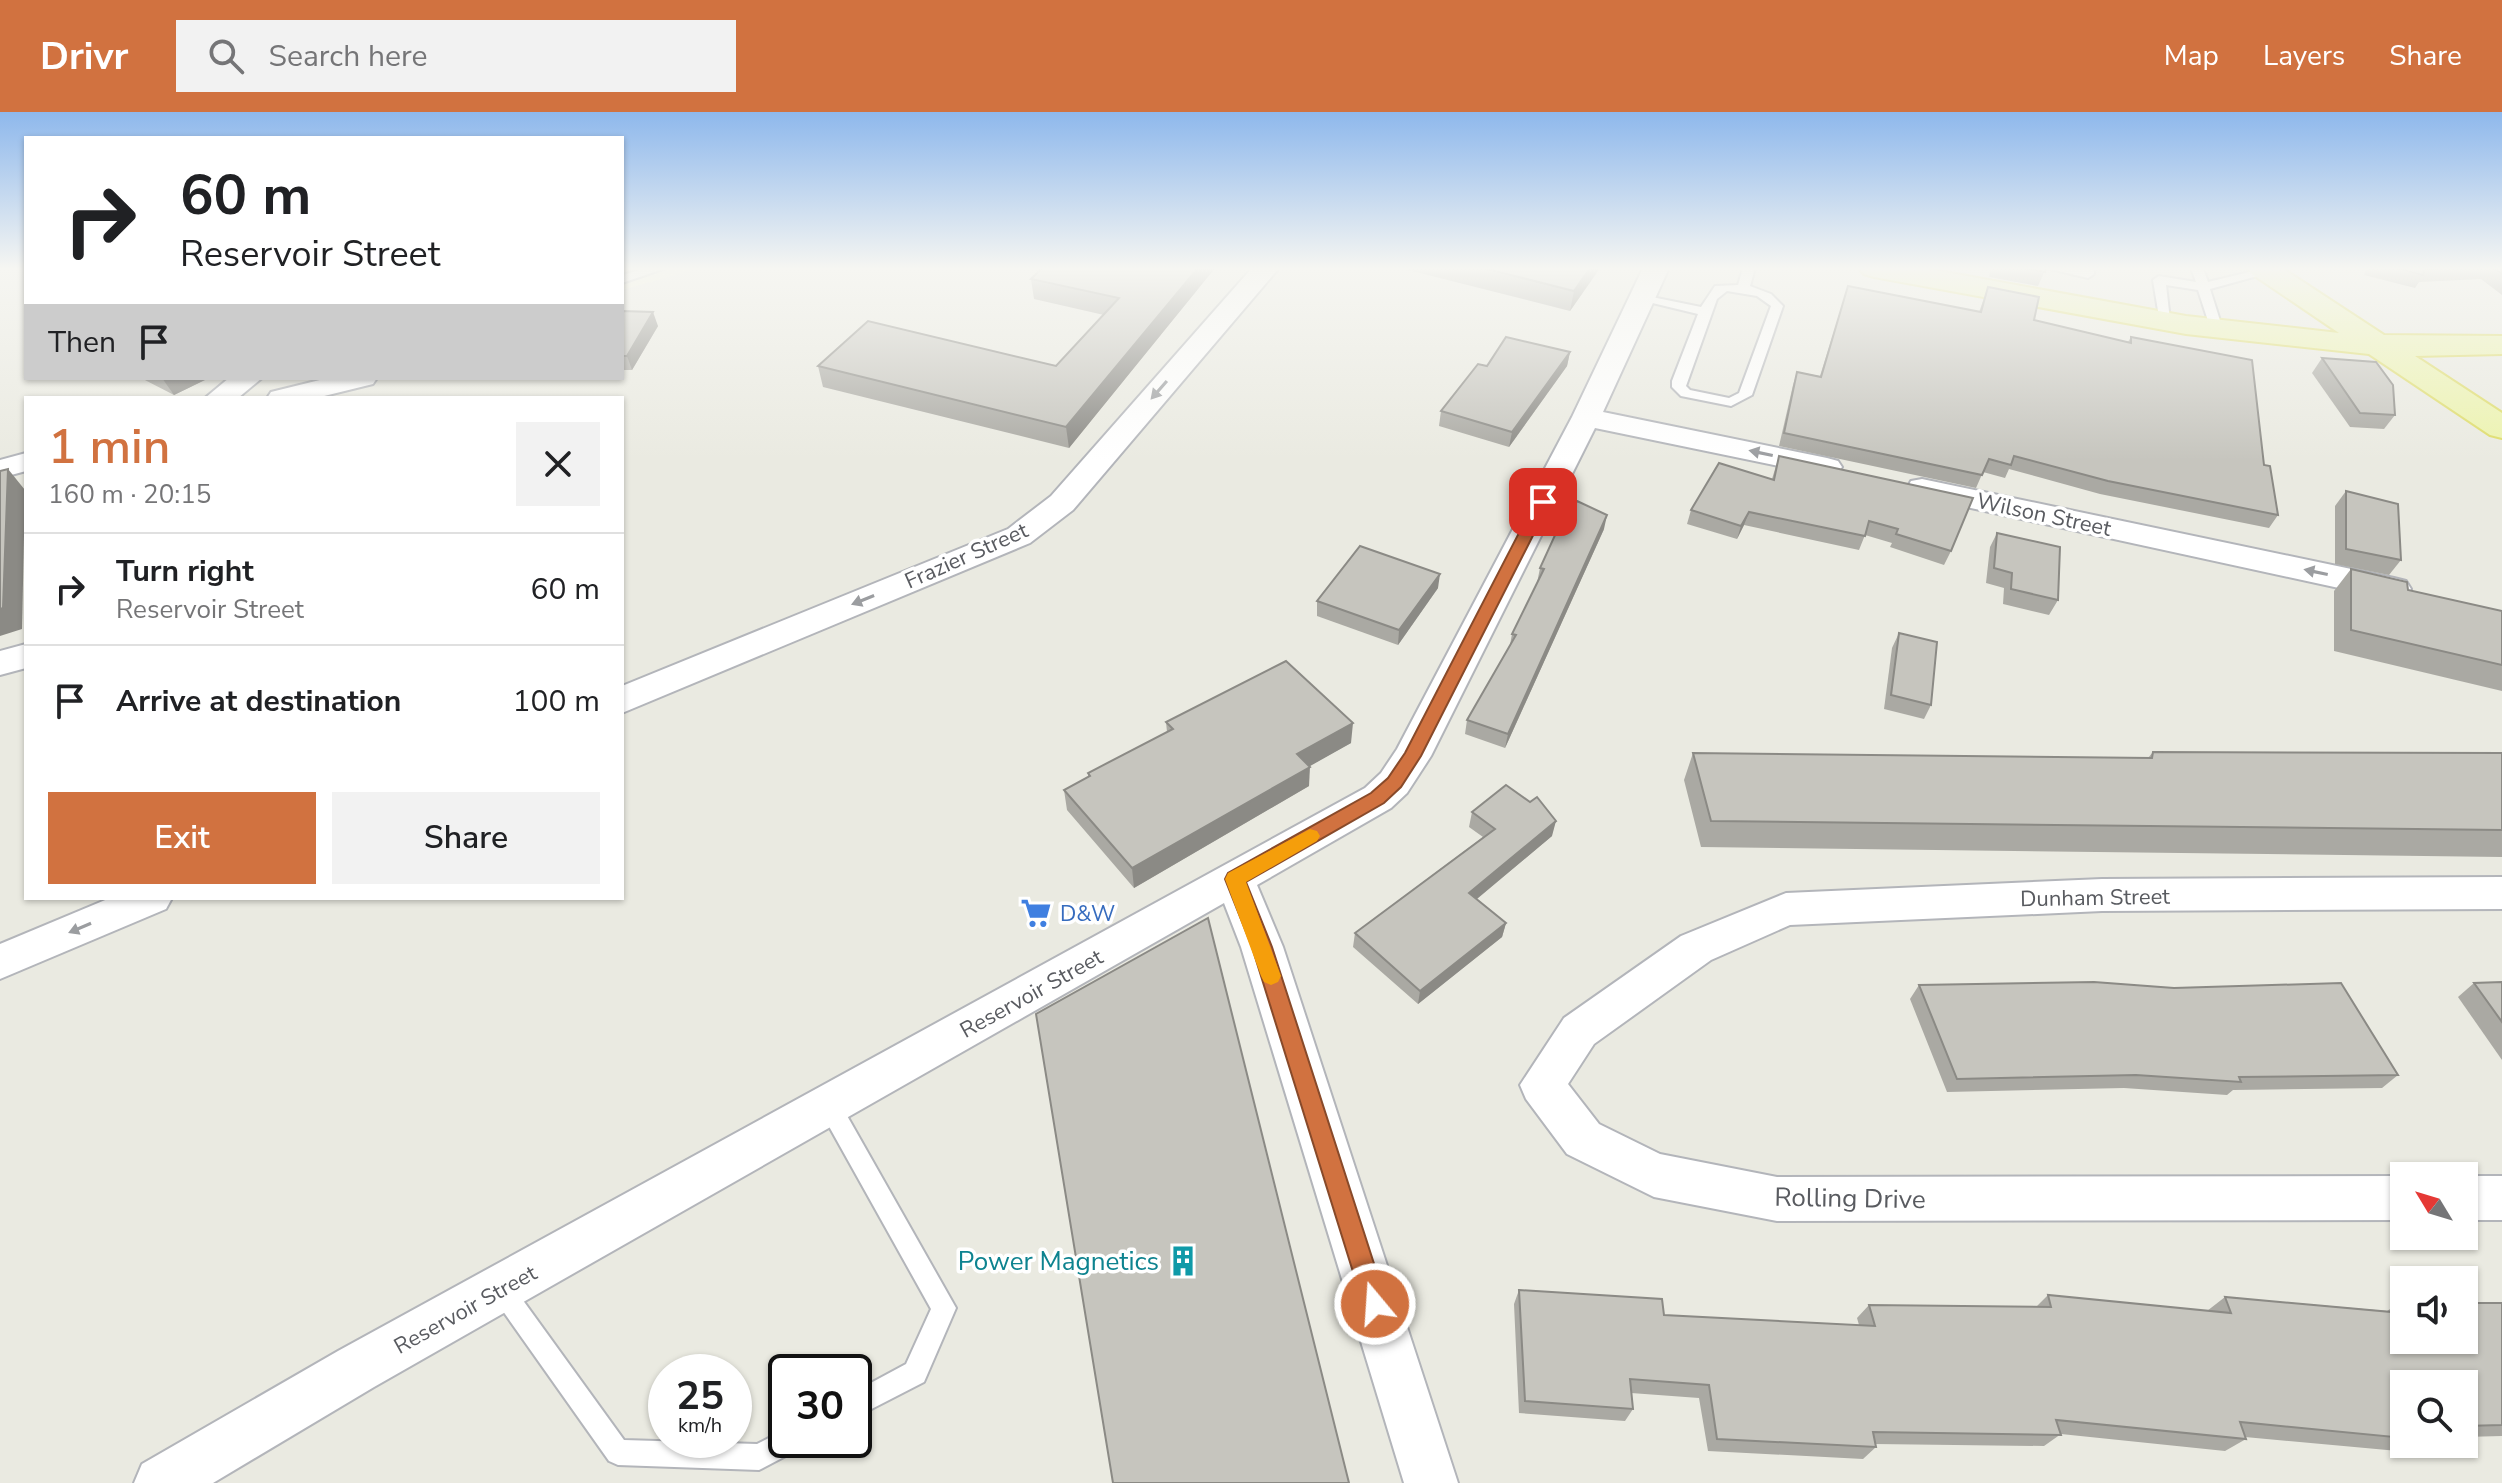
<!DOCTYPE html>
<html lang="en">
<head>
<meta charset="utf-8">
<style>
	:root { --surface:#fff; --page:#f2f2f2; --text:#202124; --muted:#757577; --line:#e0e0e0; --accent:#d17240 }
	body { margin:0; font-family:"Nunito Sans",sans-serif; background:var(--page); color:var(--text); height:100vh; display:flex; flex-direction:column; font-size:30px; white-space:nowrap }
	* { box-sizing:border-box; margin:0 }
	p { font-size:26px; color:var(--muted) }
	.icon { flex:none; width:44px; height:44px; fill:none; stroke:currentColor; stroke-width:2; stroke-linecap:round; stroke-linejoin:round }
	.map { position:relative; flex:1; overflow:hidden }
	.details { position:absolute; left:24px; top:284px; width:600px; height:504px; display:flex; flex-direction:column; background:var(--surface); border-radius:0px; box-shadow:0 2px 6px #0004 }
	.details>* { flex:none }
	.banner { position:absolute; left:24px; top:24px; width:600px; height:244px; border-radius:0px; box-shadow:0 2px 6px #0004; background:#fff; color:var(--text); overflow:hidden }
	.needle { width:52px; rotate:308deg }
	.controls { position:absolute; left:2390px; top:1050px; display:grid; gap:16px }
	.controls a { display:grid; place-items:center; width:88px; height:88px; border-radius:0px; background:var(--surface); box-shadow:0 2px 6px #0004; font-size:40px }
	.speed { position:absolute; left:648px; top:1242px; display:flex; gap:16px; font-size:40px; font-weight:700; text-align:center }
	.speed>* { display:grid; place-content:center; width:104px; height:104px; border-radius:50%; background:var(--surface); box-shadow:0 2px 6px #0004; line-height:1 }
	.speed small { font-size:20px; font-weight:400 }
	.speed .limit { border:4px solid #111; border-radius:12px; background:#fff; color:#111 }
	.pin { position:absolute; display:grid; place-items:center; width:68px; height:68px; color:#fff; margin:-34px; border-radius:16px; box-shadow:0 4px 12px #0006 }
	.me { position:absolute; width:88px; margin:-44px; rotate:342deg; stroke-linejoin:round; filter:drop-shadow(0 0 6px #0008) }
	.turn { display:flex; align-items:center; gap:28px; height:168px; padding:0 24px; font-size:36px }
	.turn .icon { width:104px; height:104px; stroke-width:2.5 }
	.turn b { display:block; font-size:56px; line-height:68px }
	.then { display:flex; align-items:center; height:76px; padding:0 24px; background:#0003; gap:16px; font-size:30px }
	.round { display:grid; place-items:center; flex:none; width:84px; height:84px; border-radius:0px; background:var(--page) }
	.head { display:flex; align-items:center; justify-content:space-between; height:136px; padding:0 24px }
	h1 { font-size:48px; font-weight:600; line-height:60px; color:var(--accent) }
	.button { display:flex; gap:16px; margin-top:auto; padding:16px 24px }
	.button a { flex:1; height:92px; border-radius:0px; background:var(--accent); color:#fff; font-size:32px; font-weight:600; line-height:92px; text-align:center }
	.button a+a { background:var(--page); color:var(--text) }
	ul { padding:0; list-style:none }
	li { display:flex; align-items:center; gap:24px; height:112px; padding:0 24px; border-top:2px solid var(--line) }
	li div { flex:1 }
	li b { display:block; font-size:30px }
	li em { font-style:normal }
	header { display:flex; align-items:center; gap:48px; box-sizing:border-box; height:112px; padding:0 40px; background:var(--accent); color:#fff }
	header strong { font-size:38px }
	nav { display:flex; gap:44px; margin-inline-start:auto; font-size:28px }
	.search { width:560px; height:72px; background:var(--page); display:flex; align-items:center; gap:20px; box-sizing:border-box; padding:0 28px; border-radius:0px; color:var(--muted); font-size:30px }
	.map>svg:first-child { display:block }
	.commercial { fill:#f7f8d8 }
	.lines { fill:none; stroke-linecap:round; stroke-linejoin:round }
	.lane-casing { stroke:#b3b5ba; stroke-width:4 }
	.street-casing { stroke:#b3b5ba; stroke-width:4 }
	.primary-casing { stroke:#dedc67; stroke-width:4 }
	.lane { fill:#fff; fill-rule:evenodd }
	.street { fill:#fff; fill-rule:evenodd }
	.primary { fill:#ecf3ad; fill-rule:evenodd }
	.wall { fill:#aaa9a3 }
	.shaded-wall { fill:#8b8a85 }
	.building { fill:#c6c5be; stroke:#8b8a85; stroke-width:2 }
	.oneway { fill:#9b9da0 }
	.route { fill:#d17240; stroke:#884a2a; stroke-width:2 }
	.slow { fill:#f59e0b }
	.labels { text-anchor:middle; stroke-width:7; stroke-linejoin:round; paint-order:stroke }
	.street-label { font-size:22px; fill:#595b60; stroke:#fff }
	.shop-label { font-size:22px; fill:#366cbe; stroke:#fff; text-anchor:start }
	.near-street-label { font-size:26px; fill:#595b60; stroke:#fff }
	.near-culture-label { font-size:26px; fill:#0d838f; stroke:#fff; text-anchor:end }
</style>
</head>
<body>
<header>
<strong>Drivr</strong>
<div class="search"><svg class="icon" aria-label="search" viewBox="0 0 24 24"><circle cx="10" cy="10" r="6"/><path d="M15 15l6 6"/></svg>Search here</div>
<nav><a>Map</a><a>Layers</a><a>Share</a></nav>
</header>
<div class="map">
<svg width="2502" height="1371" viewBox="0 0 2502 1371">
	<rect width="100%" height="100%" fill="#eaeae1"/>
	<!-- commercial -->
	<polygon class="commercial" points="622,156 700,156 622,178"/>
	<g class="lines">
		<!-- lane casing -->
		<g class="lane-casing">
			<g id="lane">
				<polygon points="646,156 666,156 622,171 622,163"/>
				<path d="M1743,156H1755L1750,174L1771,182L1783,194L1752,283L1731,294L1681,284L1672,275V269L1698,202L1636,187L1642,183L1701,195L1715,174L1738,173ZM1727,179L1757,184L1771,194L1739,281L1729,286L1690,278L1686,274L1717,187Z"/>
				<polygon points="2046,156 2094,156 2094,162 2088,166"/>
				<polygon points="2191,156 2203,156 2208,170 2266,156 2272,160 2210,177 2222,215 2216,219 2210,215 2198,178 2166,173 2170,208 2160,211 2153,168 2159,164 2196,170"/>
				<polygon points="829,983 837,986 956,1196 924,1270 854,1306 854,1280 906,1252 931,1197 821,1000 818,993 821,986"/>
				<polygon points="501,1165 509,1169 624,1328 757,1332 786,1317 786,1328 803,1328 799,1337 759,1358 618,1353 609,1349 493,1185 489,1177 493,1169"/>
			</g>
		</g>
		<!-- street casing -->
		<g class="street-casing">
			<g id="street">
				<polygon points="1252,156 1279,156 1073,398 1030,431 622,601 622,574 1008,417 1051,384"/>
				<polygon points="1643,156 1669,156 1603,300 1827,346 1838,349 1842,355 1838,361 1827,364 1595,316 1431,644 1407,681 1391,696 1257,773 1283,835 1458,1371 1404,1371 1241,835 1224,791 374,1275 213,1371 134,1371 142,1352 338,1239 1365,676 1381,661 1397,637 1572,305"/>
				<polygon points="229,266 262,266 238,286 205,286"/>
				<polygon points="328,266 377,266 373,272 316,286 267,286 271,280"/>
				<polygon points="26,341 26,359 0,366 0,348"/>
				<polygon points="1922,367 2394,466 2406,469 2411,477 2406,485 2394,488 1911,383 1907,376 1911,369"/>
				<polygon points="26,532 26,556 0,563 0,539"/>
				<polygon points="2502,765 2502,797 2102,799 1790,813 1711,848 1594,932 1568,972 1599,1012 1660,1042 1777,1065 2404,1064 2404,1108 1777,1109 1654,1085 1567,1042 1526,987 1520,973 1564,906 1681,824 1786,781 2102,767"/>
				<polygon points="110,786 172,786 166,797 0,867 0,832"/>
				<polygon points="2463,1064 2502,1064 2502,1108 2464,1108"/>
			</g>
		</g>
		<!-- primary casing -->
		<g class="primary-casing">
			<polygon id="primary" points="1859,156 1923,156 2186,204 2339,221 2252,162 2247,156 2282,156 2384,223 2502,224 2502,242 2415,244 2502,301 2502,326 2490,323 2369,242 2186,222 1874,165 1864,162"/>
		</g>
		<!-- lane -->
		<use href="#lane" class="lane"/>
		<!-- street -->
		<use href="#street" class="street"/>
		<!-- primary -->
		<use href="#primary" class="primary"/>
	</g>
	<!-- wall -->
	<g class="wall">
		<polygon points="1042,156 1215,156 1069,336 823,275 818,254 1056,254 1104,203 1034,187 1031,167"/>
		<polygon points="1400,156 1600,156 1570,199"/>
		<polygon points="1991,156 2046,156 2038,174 1989,165"/>
		<polygon points="2366,156 2502,156 2502,183 2481,167 2419,170 2415,176 2364,163"/>
		<polygon points="1848,174 1979,200 1988,175 2034,208 2128,230 2131,225 2264,353 2278,403 2269,416 2100,382 2009,357 2005,366 1983,360 1976,376 1779,334 1793,273 1797,260 1820,264"/>
		<polygon points="622,199 658,214 632,258 622,258"/>
		<polygon points="1570,240 1567,254 1509,335 1439,314 1441,299 1487,254"/>
		<polygon points="2322,246 2395,303 2384,317 2350,315 2312,261"/>
		<polygon points="141,266 209,266 174,283"/>
		<polygon points="1779,344 1951,439 1944,453 1890,435 1892,431 1865,423 1859,438 1744,413 1737,427 1687,412 1691,398 1772,367"/>
		<polygon points="2346,379 2401,448 2389,463 2335,452 2335,394"/>
		<polygon points="1604,417 1505,636 1465,622 1467,608 1510,533 1512,522 1537,471 1540,456"/>
		<polygon points="1997,421 2058,488 2049,503 2003,492 2004,476 1986,471 1990,435"/>
		<polygon points="2351,457 2408,478 2502,499 2502,579 2334,539 2334,479"/>
		<polygon points="1438,476 1398,533 1317,504 1317,489"/>
		<polygon points="1899,521 1931,593 1924,607 1884,597 1892,536"/>
		<polygon points="1166,610 1351,631 1309,654 1309,674 1134,776 1067,698 1064,678 1088,665 1088,661 1167,620"/>
		<polygon points="2153,640 2502,641 2502,745 1701,735 1684,668 1693,641 2148,646"/>
		<polygon points="1472,700 1552,724 1477,787 1506,811 1502,825 1418,892 1353,835 1355,821 1483,725 1469,715"/>
		<polygon points="2502,870 2502,948 2458,885 2474,871"/>
		<polygon points="1919,873 2398,963 2382,976 2233,978 2227,983 2124,976 1947,980 1910,887"/>
		<polygon points="1519,1178 1664,1203 1859,1213 1857,1206 1869,1193 2036,1195 2048,1183 2207,1199 2225,1185 2387,1199 2398,1192 2502,1191 2502,1324 2464,1325 2464,1272 2404,1272 2404,1332 2426,1332 2409,1340 2245,1325 2246,1327 2225,1339 2061,1322 2044,1334 1875,1332 1876,1335 1863,1347 1708,1339 1699,1286 1631,1281 1633,1297 1625,1309 1519,1301 1514,1192"/>
	</g>
	<!-- shaded-wall -->
	<g class="shaded-wall">
		<polygon points="1198,156 1215,156 1069,336 1066,315"/>
		<polygon points="1590,156 1600,156 1570,199 1574,179"/>
		<polygon points="653,200 658,214 632,258 627,244"/>
		<polygon points="1570,240 1567,254 1509,335 1512,320"/>
		<polygon points="162,266 209,266 174,283"/>
		<polygon points="8,357 25,378 22,517 0,524 0,497"/>
		<polygon points="1749,400 1744,413 1737,427 1741,414"/>
		<polygon points="1607,403 1604,417 1505,636 1508,622"/>
		<polygon points="1440,462 1438,476 1398,533 1399,518"/>
		<polygon points="1353,611 1351,631 1296,662 1297,642"/>
		<polygon points="1310,655 1309,674 1134,776 1132,756"/>
		<polygon points="1556,709 1552,724 1467,795 1469,781"/>
		<polygon points="1506,811 1502,825 1418,892 1420,879"/>
	</g>
	<!-- building -->
	<g class="building">
		<polygon points="1042,156 1198,156 1066,315 818,254 868,209 1056,254 1119,186 1031,167"/>
		<polygon points="1483,156 1590,156 1574,179"/>
		<polygon points="2024,156 2046,156 2045,160"/>
		<polygon points="2397,156 2439,156 2425,157 2423,163"/>
		<polygon points="2494,156 2502,156 2502,162"/>
		<polygon points="1848,174 1981,200 1988,175 2039,185 2034,208 2131,231 2131,225 2252,248 2264,353 2270,354 2278,403 2108,369 2014,344 2011,353 1989,347 1982,363 1784,321 1797,260 1821,265"/>
		<polygon points="622,199 653,200 627,244 622,244"/>
		<polygon points="1506,225 1570,240 1512,320 1441,299 1478,252 1487,254"/>
		<polygon points="2322,246 2376,250 2393,273 2395,303 2360,301"/>
		<polygon points="1779,344 1973,386 1951,439 1896,422 1898,417 1869,409 1865,424 1749,400 1741,414 1691,398 1719,351 1774,368"/>
		<polygon points="8,357 3,496 0,497 0,359"/>
		<polygon points="2346,379 2398,392 2401,448 2346,437"/>
		<polygon points="1577,389 1607,403 1508,622 1467,608 1516,523 1512,522 1544,457 1540,456 1561,410 1566,412"/>
		<polygon points="1997,421 2060,435 2058,488 2011,477 2012,461 1994,456"/>
		<polygon points="1360,434 1440,462 1399,518 1317,489"/>
		<polygon points="2351,457 2407,470 2408,478 2502,499 2502,553 2351,518"/>
		<polygon points="1899,521 1937,530 1931,593 1891,583"/>
		<polygon points="1286,549 1353,611 1297,642 1310,655 1132,756 1064,678 1090,664 1088,661 1173,617 1166,610"/>
		<polygon points="2153,640 2502,641 2502,718 1711,709 1693,641 2152,646"/>
		<polygon points="1506,673 1530,690 1537,685 1556,709 1469,781 1506,811 1420,879 1355,821 1495,717 1472,700"/>
		<polygon points="1208,806 1349,1371 1113,1371 1036,902"/>
		<polygon points="2094,870 2174,876 2341,871 2398,963 2239,965 2241,970 2136,963 1957,967 1919,873"/>
		<polygon points="2502,870 2502,910 2474,871"/>
		<polygon points="1519,1178 1662,1187 1664,1203 1875,1214 1869,1193 2051,1195 2048,1183 2231,1201 2225,1185 2403,1201 2398,1192 2404,1192 2404,1228 2464,1228 2464,1191 2502,1191 2502,1313 2464,1314 2464,1272 2404,1272 2404,1326 2240,1310 2246,1327 2056,1308 2061,1323 1873,1320 1876,1335 1717,1327 1709,1273 1630,1267 1633,1297 1525,1289"/>
	</g>
	<!-- one-way arrows -->
	<defs><path id="oneway-solid" d="M-6-.8H1V-3.2L6.5 0L1 3.2V.8H-6Z" transform="scale(2)"/></defs>
	<g class="oneway">
		<use href="#oneway-solid" transform="translate(1159 278) rotate(131)"/>
		<use href="#oneway-solid" transform="translate(1761 341) rotate(-168)"/>
		<use href="#oneway-solid" transform="translate(2316 460) rotate(-168)"/>
		<use href="#oneway-solid" transform="translate(863 488) rotate(158)"/>
		<use href="#oneway-solid" transform="translate(80 816) rotate(157)"/>
	</g>
	<!-- sky -->
	<linearGradient id="sky" x2="0" y2="1"><stop stop-color="#8eb8ec"/><stop offset="0.45" stop-color="#f6f6f2"/><stop offset="1" stop-color="#f6f6f2" stop-opacity="0"/></linearGradient>
	<rect width="2502" height="348" fill="url(#sky)"/>
	<!-- route -->
	<polygon class="route" points="1543,385 1550,390 1421,644 1401,675 1384,691 1246,770 1272,835 1387,1192 1383,1201 1375,1204 1366,1201 1363,1192 1252,835 1225,767 1228,761 1371,681 1388,666 1405,641 1535,390"/>
	<!-- slow -->
	<polygon class="slow" points="1310,717 1317,719 1320,724 1317,729 1246,770 1281,864 1278,870 1271,873 1264,870 1261,864 1225,767 1228,761"/>
	<!-- icons -->
	<defs>
		<g id="supermarket-bare" transform="scale(2.4)"><path d="M-6-5.5h2.5l.6 2H6L4.5 2H-2.5L-4.4-4H-6ZM-1.5 3.2a1.3 1.3 0 1 0 .1 0ZM3 3.2a1.3 1.3 0 1 0 .1 0Z" fill="#3f7fe0" stroke="#fff" stroke-width="2.5" paint-order="stroke"/></g>
		<g id="building-bare" transform="scale(2.4)"><path d="M-4-6H4V6H1V3H-1V6H-4ZM-2.5-4.3h1.7v1.8h-1.7ZM.8-4.3h1.7v1.8H.8ZM-2.5-1h1.7V.8h-1.7ZM.8-1h1.7V.8H.8Z" fill="#0f9aa8" stroke="#fff" stroke-width="2.5" paint-order="stroke"/></g>
	</defs>
	<g fill-rule="evenodd">
		<use href="#supermarket-bare" x="1036" y="801"/>
		<use href="#building-bare" x="1183" y="1149"/>
	</g>
	<g class="labels">
		<!-- street labels -->
		<g class="street-label">
			<text transform="translate(2044 402) rotate(12)" y="8">Wilson Street</text>
			<text transform="translate(966 443) rotate(-24)" y="8">Frazier Street</text>
			<text transform="translate(2095 785) rotate(-1)" y="8">Dunham Street</text>
			<text transform="translate(1031 881) rotate(-29)" y="8">Reservoir Street</text>
			<text transform="translate(465 1197) rotate(-29)" y="8">Reservoir Street</text>
		</g>
		<!-- shop labels -->
		<g class="shop-label">
			<text x="1060" y="809">D&amp;W</text>
		</g>
		<!-- near-street labels -->
		<g class="near-street-label">
			<text transform="translate(1850 1086) rotate(1)" y="9">Rolling Drive</text>
		</g>
		<!-- near-culture labels -->
		<g class="near-culture-label">
			<text x="1159" y="1158">Power Magnetics</text>
		</g>
	</g>
</svg>
<div class="controls">
<a><svg class="needle" viewBox="-14 -14 28 28"><path d="M0-13l5 13h-10z" fill="#e53935"/><path d="M0 13l5-13h-10z" fill="#757577"/></svg></a>
<a><svg class="icon" aria-label="sound" viewBox="0 0 24 24"><path d="M4 9h4l5-4v14l-5-4H4zM17 9q2 3 0 6"/></svg></a>
<a><svg class="icon" aria-label="search" viewBox="0 0 24 24"><circle cx="10" cy="10" r="6"/><path d="M15 15l6 6"/></svg></a>
</div>
<div class="speed"><div>25<small>km/h</small></div><div class="limit">30</div></div>
<div class="pin" style="left:1543px;top:390px;background:#d93025"><svg class="icon" aria-label="arrive" viewBox="0 0 24 24"><path d="M6 21V4h12l-3 4 3 4H6"/></svg></div>
<svg class="me" style="left:1375px;top:1192px" viewBox="-20 -20 40 40"><circle r="17" fill="#d17240" stroke="#fff" stroke-width="3"/><path d="M0-11L8 9 0 5-8 9z" fill="#fff"/></svg>
<div class="banner">
<div class="turn"><svg class="icon" aria-label="right" viewBox="0 0 24 24"><path d="M7 20v-9h11M14 6l5 5-5 5"/></svg><div><b>60 m</b>Reservoir Street</div></div>
<div class="then">Then<svg class="icon" aria-label="arrive" viewBox="0 0 24 24"><path d="M6 21V4h12l-3 4 3 4H6"/></svg></div>
</div>
<section class="details">
<div class="head"><div><h1>1 min</h1><p>160 m · 20:15</p></div><a class="round"><svg class="icon" aria-label="close" viewBox="0 0 24 24"><path d="M6 6l12 12M18 6L6 18"/></svg></a></div>
<ul>
<li><svg class="icon" aria-label="right" viewBox="0 0 24 24"><path d="M7 20v-9h11M14 6l5 5-5 5"/></svg><div><b>Turn right</b><p>Reservoir Street</p></div><em>60 m</em></li>
<li><svg class="icon" aria-label="arrive" viewBox="0 0 24 24"><path d="M6 21V4h12l-3 4 3 4H6"/></svg><div><b>Arrive at destination</b></div><em>100 m</em></li>
</ul>
<div class="button"><a>Exit</a><a>Share</a></div>
</section>
</div>
</body>
</html>
